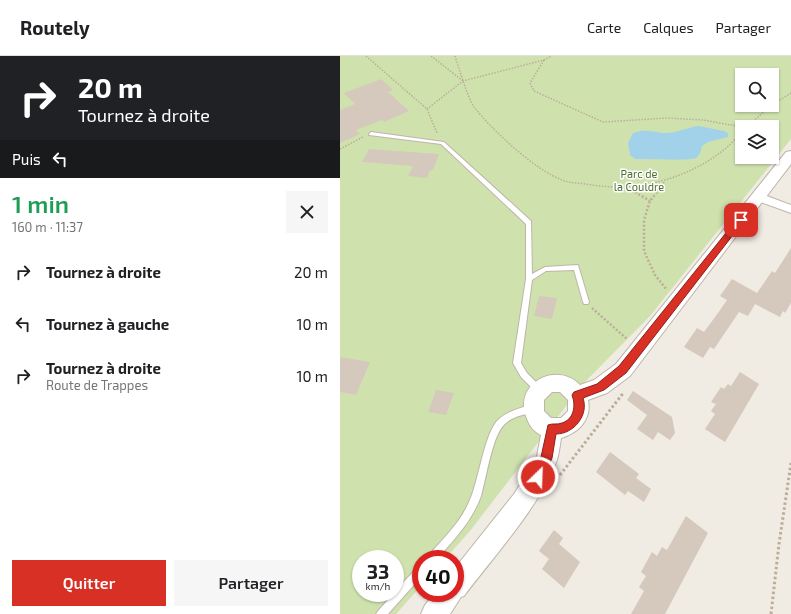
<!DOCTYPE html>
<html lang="fr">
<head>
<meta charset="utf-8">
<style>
	:root { --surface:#fff; --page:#f6f6f6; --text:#202124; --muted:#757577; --line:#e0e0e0; --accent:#d93025 }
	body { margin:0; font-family:"Exo 2",sans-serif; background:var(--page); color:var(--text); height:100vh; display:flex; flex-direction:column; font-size:15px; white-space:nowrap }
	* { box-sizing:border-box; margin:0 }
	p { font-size:13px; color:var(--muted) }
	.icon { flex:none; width:22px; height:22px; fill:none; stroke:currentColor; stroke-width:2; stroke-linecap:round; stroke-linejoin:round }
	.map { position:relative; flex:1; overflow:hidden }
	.panel { display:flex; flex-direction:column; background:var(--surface); width:340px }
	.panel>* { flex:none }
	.guide { background:#202124; color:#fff; overflow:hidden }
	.controls { position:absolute; left:395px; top:12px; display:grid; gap:8px }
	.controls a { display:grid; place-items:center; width:44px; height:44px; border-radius:0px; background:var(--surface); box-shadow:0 1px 3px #0004; font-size:20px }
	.speed { position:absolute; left:12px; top:494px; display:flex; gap:8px; font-size:20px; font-weight:700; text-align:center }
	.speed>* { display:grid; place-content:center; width:52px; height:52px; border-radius:50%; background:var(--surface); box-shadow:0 1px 3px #0004; line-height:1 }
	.speed small { font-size:10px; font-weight:400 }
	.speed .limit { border:6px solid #d22; background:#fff; color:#111 }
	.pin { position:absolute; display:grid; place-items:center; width:34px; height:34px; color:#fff; margin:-17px; border-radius:8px; box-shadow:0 2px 6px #0006 }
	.me { position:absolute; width:44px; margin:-22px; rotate:24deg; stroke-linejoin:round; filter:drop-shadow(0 0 3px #0008) }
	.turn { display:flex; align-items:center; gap:14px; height:84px; padding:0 12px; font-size:18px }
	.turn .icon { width:52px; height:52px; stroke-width:2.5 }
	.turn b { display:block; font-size:28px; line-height:34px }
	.then { display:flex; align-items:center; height:38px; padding:0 12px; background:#0003; gap:8px; font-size:15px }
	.round { display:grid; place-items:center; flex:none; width:42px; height:42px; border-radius:0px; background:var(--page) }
	.headline { display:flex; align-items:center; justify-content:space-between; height:68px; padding:0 12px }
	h1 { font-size:24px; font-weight:600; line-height:30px; color:#1e9e55 }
	.action { display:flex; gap:8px; margin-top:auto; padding:8px 12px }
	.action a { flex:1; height:46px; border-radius:0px; background:var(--accent); color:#fff; font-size:16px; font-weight:600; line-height:46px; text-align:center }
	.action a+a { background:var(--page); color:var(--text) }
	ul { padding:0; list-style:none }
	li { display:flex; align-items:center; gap:12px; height:52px; padding:0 12px }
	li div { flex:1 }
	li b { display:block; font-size:15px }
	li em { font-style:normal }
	header { display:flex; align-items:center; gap:24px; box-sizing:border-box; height:56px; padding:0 20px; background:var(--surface); border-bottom:1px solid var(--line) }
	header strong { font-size:19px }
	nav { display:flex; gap:22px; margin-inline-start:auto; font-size:14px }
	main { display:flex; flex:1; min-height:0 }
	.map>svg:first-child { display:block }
	.green { fill:#cfe2ae; fill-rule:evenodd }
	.water { fill:#a2d2ea }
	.building { fill:#d4c9bc }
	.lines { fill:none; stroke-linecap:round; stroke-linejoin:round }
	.service-casing { stroke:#beb5a9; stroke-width:2 }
	.minor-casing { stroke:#beb5a9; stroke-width:2 }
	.tertiary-casing { stroke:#beb5a9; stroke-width:2 }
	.path-far2 { stroke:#bcad99; stroke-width:1.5; stroke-dasharray:1.5 1.5; stroke-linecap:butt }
	.path-far1 { stroke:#bcad99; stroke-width:2.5; stroke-dasharray:2 2; stroke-linecap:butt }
	.path { stroke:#bcad99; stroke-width:3; stroke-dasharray:2.5 2.5; stroke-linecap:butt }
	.service { fill:#fff; fill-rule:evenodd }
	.minor { fill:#fff; fill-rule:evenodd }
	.tertiary { fill:#fff; fill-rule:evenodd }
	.route { fill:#d93025; stroke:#8d1f18 }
	.labels { text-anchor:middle; stroke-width:3; stroke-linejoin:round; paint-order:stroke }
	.far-park-label { font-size:11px; fill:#4a6e2c; stroke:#fff }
</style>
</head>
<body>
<header>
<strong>Routely</strong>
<nav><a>Carte</a><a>Calques</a><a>Partager</a></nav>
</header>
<main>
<section class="panel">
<div class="guide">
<div class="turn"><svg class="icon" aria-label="right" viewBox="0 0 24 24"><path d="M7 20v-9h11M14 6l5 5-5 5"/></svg><div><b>20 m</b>Tournez à droite</div></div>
<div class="then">Puis<svg class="icon" aria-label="left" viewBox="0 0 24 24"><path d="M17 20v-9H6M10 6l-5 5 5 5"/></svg></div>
</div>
<div class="headline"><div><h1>1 min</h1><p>160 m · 11:37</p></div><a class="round"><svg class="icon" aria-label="close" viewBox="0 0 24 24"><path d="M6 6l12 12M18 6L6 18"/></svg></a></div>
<ul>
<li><svg class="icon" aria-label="right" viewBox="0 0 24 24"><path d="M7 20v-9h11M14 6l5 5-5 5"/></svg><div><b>Tournez à droite</b></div><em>20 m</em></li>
<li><svg class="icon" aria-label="left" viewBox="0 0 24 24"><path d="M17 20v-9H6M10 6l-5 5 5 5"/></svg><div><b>Tournez à gauche</b></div><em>10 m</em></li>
<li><svg class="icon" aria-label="right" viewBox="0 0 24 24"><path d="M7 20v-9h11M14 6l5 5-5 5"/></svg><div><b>Tournez à droite</b><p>Route de Trappes</p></div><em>10 m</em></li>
</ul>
<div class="action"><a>Quitter</a><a>Partager</a></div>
</section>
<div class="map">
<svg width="451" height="558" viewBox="0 0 451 558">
	<rect width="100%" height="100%" fill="#f0ebe3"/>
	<!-- green -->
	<path class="green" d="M0,0H451V83L310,260L243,328L130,475L105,503H81V530L56,558H0ZM402,19H432V49H402ZM402,71H432V101H402ZM21,503H55V537H21Z"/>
	<!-- water -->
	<path class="water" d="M359,70L384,75L388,77V81L368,86L362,90C361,95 360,99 356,102C351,105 304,103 295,103L290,99L288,87L293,77C307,72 314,77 328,77C340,76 347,71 359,70Z"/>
	<!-- building -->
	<g class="building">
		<polygon points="41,23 53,34 48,36 69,55 44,66 42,64 16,74 20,78 0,87 0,54 15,48 4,37"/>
		<polygon points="29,93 99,98 93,114 90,114 87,122 68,120 73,110 22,106"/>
		<polygon points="451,192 451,247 445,257 443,255 440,261 415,248 408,260 399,256 374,293 370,291 363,302 344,291 357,272 364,276 378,257 387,244 380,240 392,223 417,237 432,215 435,217"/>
		<polygon points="199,240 217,242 212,263 194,260"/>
		<polygon points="0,301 30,306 16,339 0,336"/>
		<polygon points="400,316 419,328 385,386 365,373 375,358 371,355 376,348 371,346 381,331 384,333 388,328 391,330"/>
		<polygon points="96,334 114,337 106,359 88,356"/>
		<polygon points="293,335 332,361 335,377 330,384 318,376 313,384 297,373 307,359 287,344"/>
		<polygon points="270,396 299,418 296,422 311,433 304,446 288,435 285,439 256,416"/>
		<polygon points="346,460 368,477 325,558 291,558 304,535 299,531 306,520 301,516 312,496 317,500 322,491 327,494"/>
		<polygon points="214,474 223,482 219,488 240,506 224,532 202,513 209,503 199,495"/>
	</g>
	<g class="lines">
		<!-- service casing -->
		<g class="service-casing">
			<g id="service">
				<polygon points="31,76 104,86 191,165 192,218 205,211 238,209 249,246 248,248 244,248 243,246 234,214 206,215 192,224 181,307 187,317 202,332 203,334 202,336 199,338 196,336 181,321 173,307 186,223 186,168 101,88 29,79 29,78"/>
				<path d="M193,348L196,349L197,352L196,355C185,359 171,360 163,370C152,382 146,423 141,440C132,465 114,484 97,503H86L88,500C103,483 120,467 129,446C139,426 144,376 159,363C168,355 181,352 193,348Z"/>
				<polygon points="81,509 81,521 48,558 36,558 38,555 54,537 55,537 55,535 78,511"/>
			</g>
		</g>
		<!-- minor casing -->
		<g class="minor-casing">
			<polygon id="minor" points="419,137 451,149 451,157 415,144 413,141 415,138"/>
		</g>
		<!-- tertiary casing -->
		<g class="tertiary-casing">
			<path id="tertiary" d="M451,95V108L290,320L267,337L248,344C252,364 238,377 221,382C220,389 219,397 217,404C200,450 154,500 124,540L121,541L110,558H81L85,549L95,537H115V512L174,438L190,413L197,400L201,379C193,375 190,370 187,363C172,329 215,304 240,329L254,324L276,308L446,96ZM212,336H220L228,344V355L221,362H211L204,355V344Z"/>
		</g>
		<!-- path-far2 -->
		<g class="path-far2">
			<polyline points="26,0 87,53 97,77"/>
			<polyline points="91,0 123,25"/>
			<path d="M115,0C119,12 128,43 134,51C152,74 195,114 222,124C229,127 238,127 246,128C295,137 346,124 385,93C391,88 397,81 402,75"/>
			<polyline points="204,4 190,27 194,35 263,66 327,62 363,64 402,71"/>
			<polyline points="432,49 451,37"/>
			<polyline points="87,53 123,25 204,4 212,0"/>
			<polyline points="406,71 432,49"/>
			<polyline points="0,93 23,81"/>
			<polyline points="287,132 296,137"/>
			<polyline points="316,137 325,125"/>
		</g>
		<!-- path-far1 -->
		<g class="path-far1">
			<polyline points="295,136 310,145"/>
			<polyline points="317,136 310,145 304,164 304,195 315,219 327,234"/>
			<polyline points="252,252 287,283"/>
		</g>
		<!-- path -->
		<g class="path">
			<polyline points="220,419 284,336"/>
			<polyline points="431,558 439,488 451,407"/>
		</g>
		<!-- service -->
		<use href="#service" class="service"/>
		<!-- minor -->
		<use href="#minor" class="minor"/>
		<!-- tertiary -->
		<use href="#tertiary" class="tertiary"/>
	</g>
	<!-- route -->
	<path class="route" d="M401,161L405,164L403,166L286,317L264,334L243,342C249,359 234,378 216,378L212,402L202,425L198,426L194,425L193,421L201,401L208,369C213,367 217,369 222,367C234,363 236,350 232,339L234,336L257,328L279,310L398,162Z"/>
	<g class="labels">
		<!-- far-park labels -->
		<g class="far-park-label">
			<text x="299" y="122">Parc de<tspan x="299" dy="13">la Couldre</tspan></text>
		</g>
	</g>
</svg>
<div class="controls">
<a><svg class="icon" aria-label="search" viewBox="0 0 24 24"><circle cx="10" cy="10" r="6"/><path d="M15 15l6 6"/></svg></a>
<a><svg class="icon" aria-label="layers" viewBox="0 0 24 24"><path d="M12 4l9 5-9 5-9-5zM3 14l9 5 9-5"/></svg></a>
</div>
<div class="speed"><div>33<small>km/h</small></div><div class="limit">40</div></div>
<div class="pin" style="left:401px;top:164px;background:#d93025"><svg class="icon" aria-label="arrive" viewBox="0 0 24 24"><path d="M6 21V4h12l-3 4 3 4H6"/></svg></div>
<svg class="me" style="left:198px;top:421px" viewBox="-20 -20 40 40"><circle r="17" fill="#d93025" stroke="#fff" stroke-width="3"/><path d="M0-11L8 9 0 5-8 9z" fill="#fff"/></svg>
</div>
</main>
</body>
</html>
